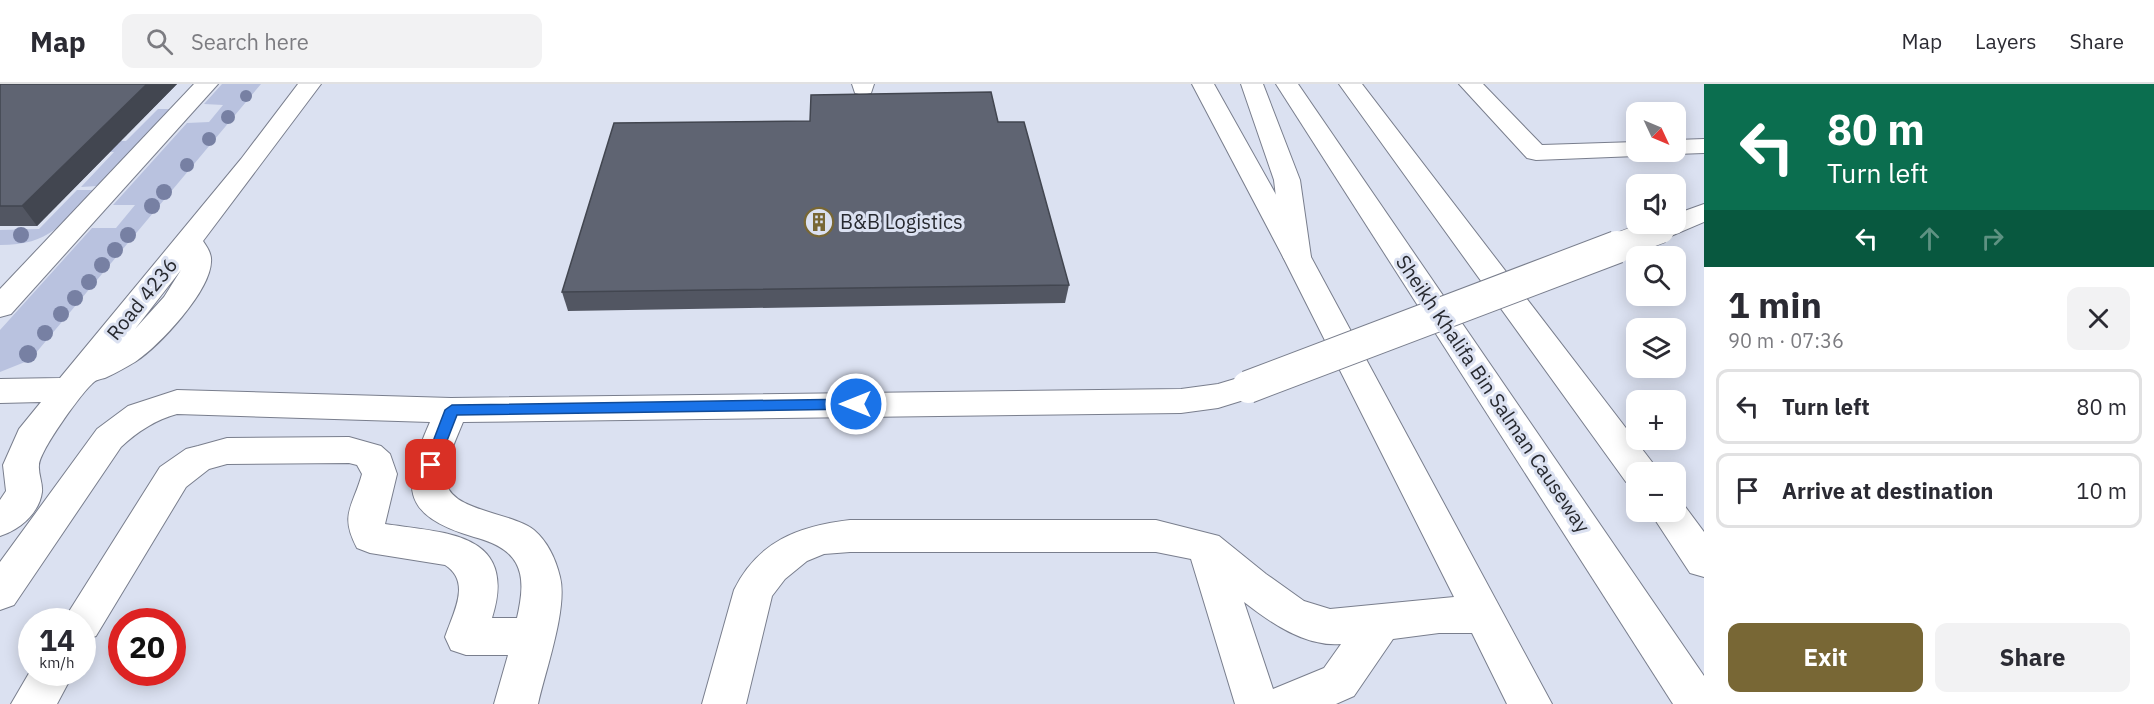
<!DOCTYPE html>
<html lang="en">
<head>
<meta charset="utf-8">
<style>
	:root { --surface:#fff; --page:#f2f2f3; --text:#2b2b33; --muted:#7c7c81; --line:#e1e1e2; --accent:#786735 }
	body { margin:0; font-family:"IBM Plex Sans",sans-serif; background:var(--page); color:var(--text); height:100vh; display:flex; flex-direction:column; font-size:22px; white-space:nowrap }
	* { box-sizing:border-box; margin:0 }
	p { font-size:20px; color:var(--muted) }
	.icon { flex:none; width:33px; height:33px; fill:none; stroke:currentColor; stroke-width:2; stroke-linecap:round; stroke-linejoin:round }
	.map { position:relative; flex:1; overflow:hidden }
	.drawer { display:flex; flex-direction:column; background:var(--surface); width:450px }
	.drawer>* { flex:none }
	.hud { background:#0b6e4f; color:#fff; overflow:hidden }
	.needle { width:39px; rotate:134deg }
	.tools { position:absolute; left:1626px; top:18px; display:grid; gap:12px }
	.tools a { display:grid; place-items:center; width:60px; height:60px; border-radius:12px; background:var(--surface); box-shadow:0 3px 15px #0003; font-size:30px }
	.speed { position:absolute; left:18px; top:524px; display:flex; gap:12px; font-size:30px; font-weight:700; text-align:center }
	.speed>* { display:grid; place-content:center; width:78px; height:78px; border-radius:50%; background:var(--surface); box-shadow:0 3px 15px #0003; line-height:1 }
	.speed small { font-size:15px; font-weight:400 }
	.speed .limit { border:9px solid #d22; background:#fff; color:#111 }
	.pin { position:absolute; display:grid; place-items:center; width:51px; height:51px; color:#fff; margin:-26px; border-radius:12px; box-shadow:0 3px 9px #0006 }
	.me { position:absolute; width:66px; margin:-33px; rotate:270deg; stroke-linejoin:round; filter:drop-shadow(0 0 4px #0008) }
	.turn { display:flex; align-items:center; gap:21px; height:126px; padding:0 24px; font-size:27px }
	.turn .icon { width:78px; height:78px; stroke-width:2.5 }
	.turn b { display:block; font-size:42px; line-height:51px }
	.lanes { display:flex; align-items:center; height:57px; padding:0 24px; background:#0003; justify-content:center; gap:30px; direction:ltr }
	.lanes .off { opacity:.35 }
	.round { display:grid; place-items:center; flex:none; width:63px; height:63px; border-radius:12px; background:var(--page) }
	.summary { display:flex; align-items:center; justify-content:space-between; height:102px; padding:0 24px }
	h1 { font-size:36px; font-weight:700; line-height:45px }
	.button { display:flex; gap:12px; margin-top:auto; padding:12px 24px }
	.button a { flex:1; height:69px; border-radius:12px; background:var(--accent); color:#fff; font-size:24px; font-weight:700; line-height:69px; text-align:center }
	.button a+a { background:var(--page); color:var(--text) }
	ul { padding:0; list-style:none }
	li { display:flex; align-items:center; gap:18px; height:75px; margin:0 12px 9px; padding:0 12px; border:3px solid var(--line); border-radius:12px }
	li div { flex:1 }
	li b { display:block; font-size:22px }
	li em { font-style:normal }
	header { display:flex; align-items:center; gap:36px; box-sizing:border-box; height:84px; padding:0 30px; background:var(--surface); border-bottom:2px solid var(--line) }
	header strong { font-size:28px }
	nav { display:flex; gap:33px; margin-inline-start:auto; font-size:21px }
	.search { width:420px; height:54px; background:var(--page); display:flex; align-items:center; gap:15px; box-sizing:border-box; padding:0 21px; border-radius:12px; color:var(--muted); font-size:22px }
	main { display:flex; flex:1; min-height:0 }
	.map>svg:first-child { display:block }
	.green { fill:#b9c2df }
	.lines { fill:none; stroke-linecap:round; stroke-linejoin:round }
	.minor-casing { stroke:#797e8d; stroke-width:2 }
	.highway-casing { stroke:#797e8d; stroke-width:2 }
	.minor { fill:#fff; fill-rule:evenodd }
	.highway { fill:#fff; fill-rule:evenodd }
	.minor-bridge-far1-casing { stroke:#797e8d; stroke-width:27; stroke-linecap:butt }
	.minor-bridge-casing { stroke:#797e8d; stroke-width:34; stroke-linecap:butt }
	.minor-bridge-far1 { stroke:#fff; stroke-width:26 }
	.minor-bridge { stroke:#fff; stroke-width:32 }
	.tree { fill:#7780a3 }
	.wall { fill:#525662 }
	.shaded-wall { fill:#424650 }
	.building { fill:#5f6472; stroke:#424650; stroke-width:1.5 }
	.route { fill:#1a73e8; stroke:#114b97; stroke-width:1.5 }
	.labels { text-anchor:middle; stroke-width:6; stroke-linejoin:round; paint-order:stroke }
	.poi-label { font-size:20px; fill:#27292f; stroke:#dbe1f1; text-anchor:start }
	.street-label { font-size:20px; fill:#27292f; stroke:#dbe1f1 }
</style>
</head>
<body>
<header>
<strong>Map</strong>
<div class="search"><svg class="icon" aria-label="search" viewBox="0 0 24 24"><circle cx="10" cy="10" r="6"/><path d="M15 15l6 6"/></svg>Search here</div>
<nav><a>Map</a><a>Layers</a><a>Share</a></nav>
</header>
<main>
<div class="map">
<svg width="1704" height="620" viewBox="0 0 1704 620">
	<rect width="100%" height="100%" fill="#dbe1f1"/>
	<!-- green -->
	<g class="green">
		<polygon points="222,0 261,0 30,276 0,288 0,246 92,144 116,144 135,121 113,121 187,39 209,38 223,21 204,20"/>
		<polygon points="158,25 172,25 97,102 81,103 114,68 57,68 70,57 126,57"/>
		<path d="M77,106H94C61,140 51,161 0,161V146L39,145Z"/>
	</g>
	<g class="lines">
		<!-- minor casing -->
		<g class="minor-casing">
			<g id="minor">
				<polygon points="194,0 218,0 11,230 0,233 0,205"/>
				<path d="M298,0H321L203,157C207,163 212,170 211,178C210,208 159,262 135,278C126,283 116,289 107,293C103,295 97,295 94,298C82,308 40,366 39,381C38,390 43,399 42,408C39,430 19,446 0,452V416L6,407L3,381L19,345L41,318L0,319V295L60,294L241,75ZM181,186L164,213L135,245Z"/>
				<polygon points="852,0 874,0 871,9 863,11 855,9"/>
				<path d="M1192,0H1214L1311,173L1552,620H1507L1472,549H1439L1393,555L1354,612L1336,620H1235L1191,475L1156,468H850L824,470L807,477L785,495L772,512L746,620H702L734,506C758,457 799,442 850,436H1156L1219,452L1266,490L1304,517L1330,525L1454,513L1283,173ZM1244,518C1271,539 1305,563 1341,560L1324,584L1273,605Z"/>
				<polygon points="1459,0 1483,0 1542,61 1636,58 1636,68 1647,68 1636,72 1536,76 1527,74"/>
				<polygon points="1704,55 1704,69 1676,70 1667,68 1676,68 1676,56"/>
				<polygon points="1704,120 1704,138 1671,152 1661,154 1651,152 1647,146 1653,140 1676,140 1676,130"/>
				<path d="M1248,291L1260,295L1264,303L1260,311L1218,324L1181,329L463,338C456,356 443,380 447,400C452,427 514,429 534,446C548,458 556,476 560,493C568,524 545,588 538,620H494L508,571H466L451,566L445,553C453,529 472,498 445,481L370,469L357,464C339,430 353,423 362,390L357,381L349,379L227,380L209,385L186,403L96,552L82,557V537H63L160,383L186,365L198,362L227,354L349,353L381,362L390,370L397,390L385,440C445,449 519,448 492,534H517C521,516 525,495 516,479C508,464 489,457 474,453C399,431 402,402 430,338L177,330C155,336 137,348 121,363L14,521L0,526V478L97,345L128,322L177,306L451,314L1181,305L1218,300Z"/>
				<polygon points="32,584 32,588 74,588 57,620 11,620"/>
			</g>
		</g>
		<!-- highway casing -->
		<g class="highway-casing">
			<g id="highway">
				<polygon points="1241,0 1263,0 1300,96 1311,173 1307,179 1297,182 1287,179 1283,173 1274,96"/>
				<polygon points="1276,0 1298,0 1704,592 1704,620 1673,620"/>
				<polygon points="1339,0 1362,0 1652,378 1657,388 1636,388 1636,401 1626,398"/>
				<polygon points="1676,416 1681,417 1704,448 1704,493 1690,489 1650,428 1676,428"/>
			</g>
		</g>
		<!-- minor -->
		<use href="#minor" class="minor"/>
		<!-- highway -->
		<use href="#highway" class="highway"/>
		<!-- minor-bridge-far1 casing -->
		<g class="minor-bridge-far1-casing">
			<polyline id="minor-bridge-far1" points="1613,164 1661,146"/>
		</g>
		<!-- minor-bridge casing -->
		<g class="minor-bridge-casing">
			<polyline id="minor-bridge" points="1248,303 1617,163"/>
		</g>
		<!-- minor-bridge-far1 -->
		<use href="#minor-bridge-far1" class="minor-bridge-far1"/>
		<!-- minor-bridge -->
		<use href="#minor-bridge" class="minor-bridge"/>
	</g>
	<!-- trees -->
	<g class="tree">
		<circle cx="246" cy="12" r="6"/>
		<circle cx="228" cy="33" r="7"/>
		<circle cx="209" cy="55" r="7"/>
		<circle cx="187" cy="81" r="7"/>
		<circle cx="164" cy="108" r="8"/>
		<circle cx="152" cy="122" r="8"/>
		<circle cx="21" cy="151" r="8"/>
		<circle cx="128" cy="151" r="8"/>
		<circle cx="115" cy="166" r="8"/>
		<circle cx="102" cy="181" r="8"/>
		<circle cx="89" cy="198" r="8"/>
		<circle cx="75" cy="214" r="8"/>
		<circle cx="61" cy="230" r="8"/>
		<circle cx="45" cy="249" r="8"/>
		<circle cx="28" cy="270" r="9"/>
	</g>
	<!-- wall -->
	<g class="wall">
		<polygon points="0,0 177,0 37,142 0,142"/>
		<polygon points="998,38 1069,201 1065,219 568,227 562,208"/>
	</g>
	<!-- shaded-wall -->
	<polygon class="shaded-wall" points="147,0 177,0 37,142 22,122"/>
	<!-- building -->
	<g class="building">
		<polygon points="0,0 147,0 22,122 0,122"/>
		<polygon points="991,8 998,38 1024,38 1069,201 562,208 614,39 810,37 811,11"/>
	</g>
	<!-- route -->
	<polygon class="route" points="856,315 863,320 856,325 457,331 436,385 426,385 424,381 445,326 452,321"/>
	<!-- icons -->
	<defs>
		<g id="building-ring" transform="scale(1.5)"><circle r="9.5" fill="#dbe1f1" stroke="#786735" stroke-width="1.5"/><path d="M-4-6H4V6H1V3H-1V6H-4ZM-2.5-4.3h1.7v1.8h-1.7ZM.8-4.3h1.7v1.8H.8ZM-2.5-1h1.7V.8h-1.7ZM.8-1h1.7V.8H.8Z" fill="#786735"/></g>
	</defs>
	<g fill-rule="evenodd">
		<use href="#building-ring" x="819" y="138"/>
	</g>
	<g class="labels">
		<!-- poi labels -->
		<g class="poi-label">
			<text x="840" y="145">B&amp;B Logistics</text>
		</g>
		<!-- street labels -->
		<g class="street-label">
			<text transform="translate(142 215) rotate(-51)" y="7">Road 4236</text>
			<text transform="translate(1493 310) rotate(56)" y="7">Sheikh Khalifa Bin Salman Causeway</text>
		</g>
	</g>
</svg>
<div class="tools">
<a><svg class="needle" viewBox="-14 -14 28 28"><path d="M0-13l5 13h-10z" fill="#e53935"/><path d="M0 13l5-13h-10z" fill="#7c7c81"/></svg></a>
<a><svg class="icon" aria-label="sound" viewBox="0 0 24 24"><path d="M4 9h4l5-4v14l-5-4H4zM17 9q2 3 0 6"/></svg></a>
<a><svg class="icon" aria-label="search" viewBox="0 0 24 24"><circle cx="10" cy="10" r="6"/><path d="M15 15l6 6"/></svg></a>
<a><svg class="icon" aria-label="layers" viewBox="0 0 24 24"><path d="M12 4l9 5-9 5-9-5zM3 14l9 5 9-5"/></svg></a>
<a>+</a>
<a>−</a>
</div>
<div class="speed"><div>14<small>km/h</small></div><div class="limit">20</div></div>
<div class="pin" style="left:431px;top:381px;background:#d93025"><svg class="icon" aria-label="arrive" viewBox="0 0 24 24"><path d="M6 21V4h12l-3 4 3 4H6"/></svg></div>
<svg class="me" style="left:856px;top:320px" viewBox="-20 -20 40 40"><circle r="17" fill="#1a73e8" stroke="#fff" stroke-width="3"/><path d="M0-11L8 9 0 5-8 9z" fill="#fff"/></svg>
</div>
<section class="drawer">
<div class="hud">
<div class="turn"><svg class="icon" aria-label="left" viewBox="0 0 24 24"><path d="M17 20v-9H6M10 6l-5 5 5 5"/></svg><div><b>80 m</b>Turn left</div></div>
<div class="lanes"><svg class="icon" aria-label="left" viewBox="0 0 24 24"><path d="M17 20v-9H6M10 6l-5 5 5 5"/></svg><svg class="icon off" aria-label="ahead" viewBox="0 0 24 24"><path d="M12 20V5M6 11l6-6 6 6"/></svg><svg class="icon off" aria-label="right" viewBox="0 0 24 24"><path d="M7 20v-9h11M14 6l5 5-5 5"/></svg></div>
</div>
<div class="summary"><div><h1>1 min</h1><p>90 m · 07:36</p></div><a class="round"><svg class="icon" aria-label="close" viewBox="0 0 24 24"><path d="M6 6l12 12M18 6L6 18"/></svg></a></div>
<ul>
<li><svg class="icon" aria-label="left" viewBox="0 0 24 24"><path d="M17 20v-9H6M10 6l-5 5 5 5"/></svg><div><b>Turn left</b></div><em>80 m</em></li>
<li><svg class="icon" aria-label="arrive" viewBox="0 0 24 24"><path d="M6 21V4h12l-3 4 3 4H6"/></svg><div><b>Arrive at destination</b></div><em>10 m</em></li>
</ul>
<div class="button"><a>Exit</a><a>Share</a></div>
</section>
</main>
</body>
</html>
